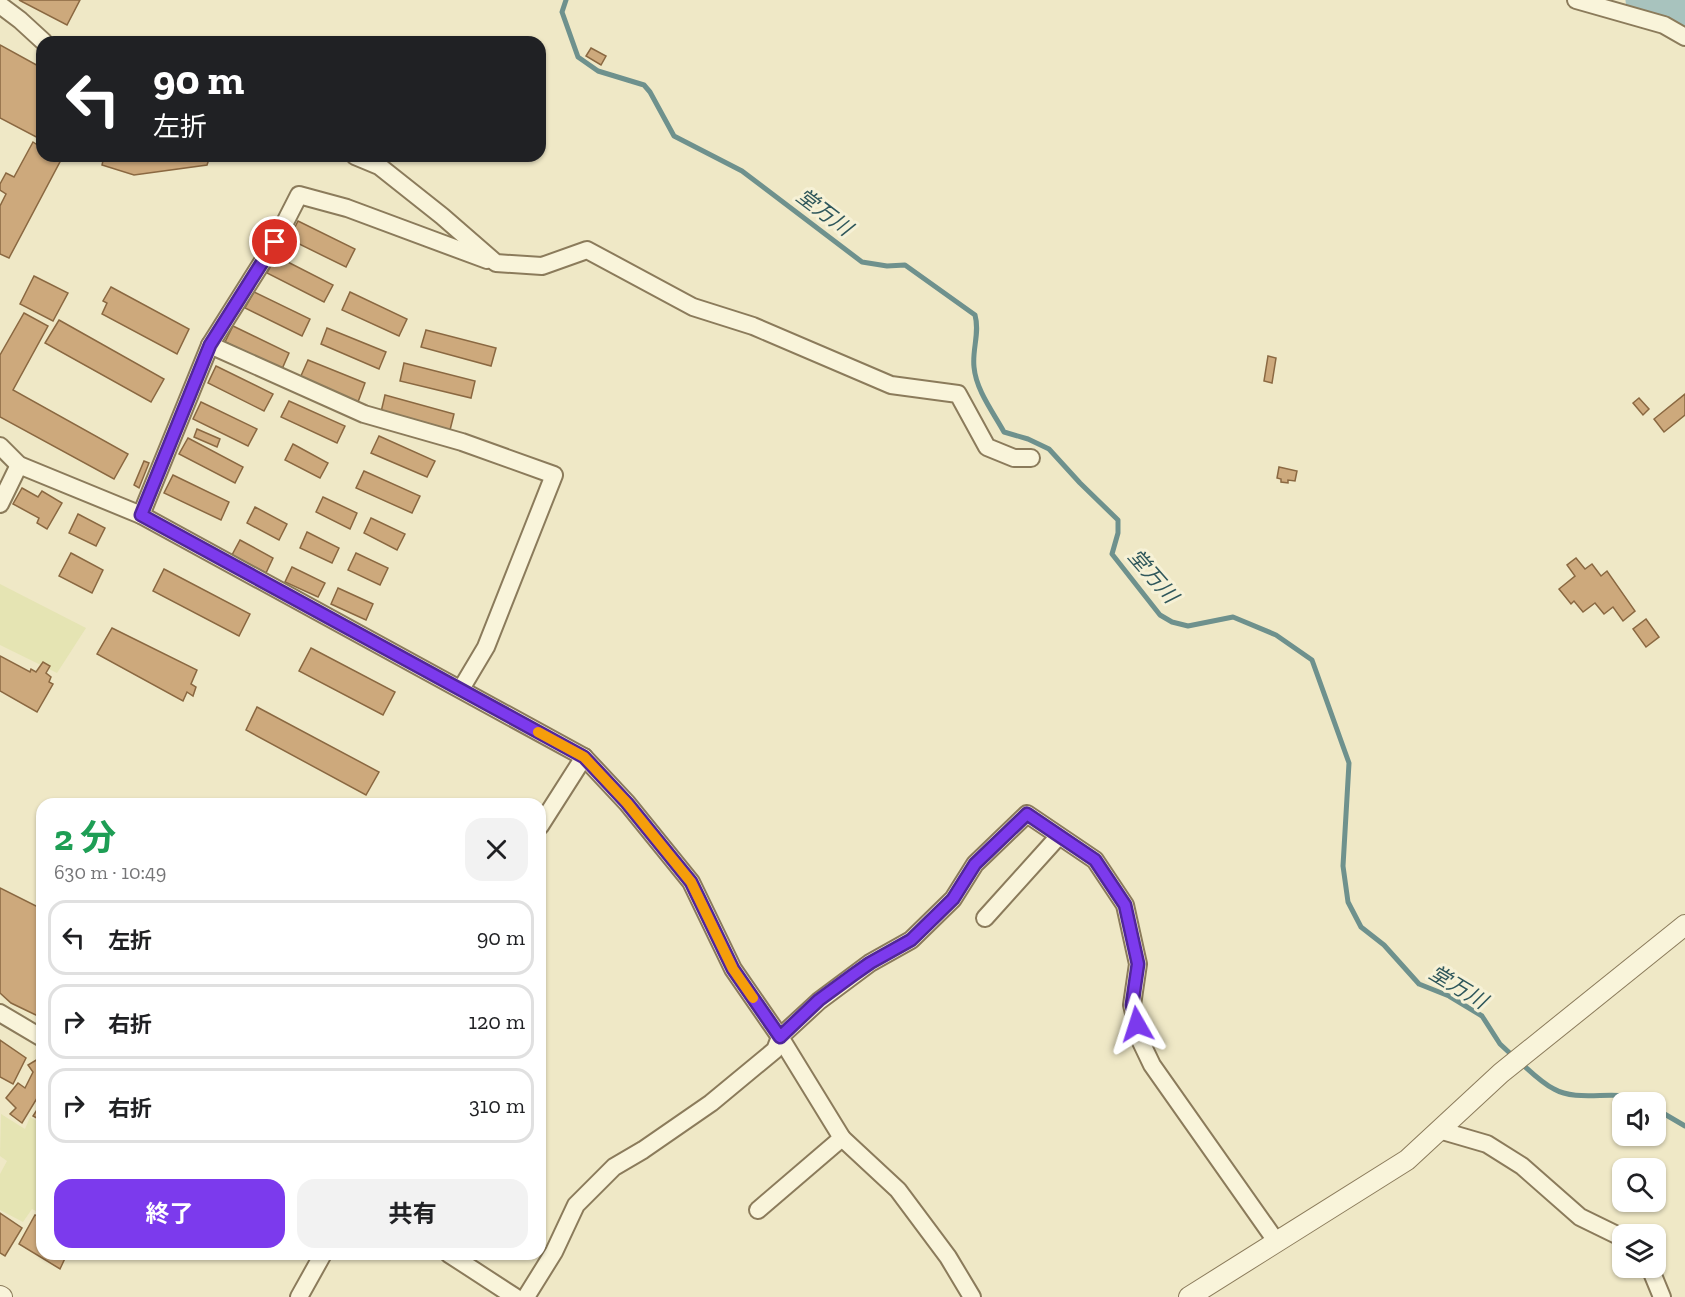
<!DOCTYPE html>
<html lang="ja">
<head>
<meta charset="utf-8">
<style>
	:root { --surface:#fff; --page:#f2f2f2; --text:#202124; --muted:#757577; --line:#e0e0e0; --accent:#7c3aed }
	body { margin:0; font-family:"Zilla Slab","Noto Sans JP",serif; background:var(--page); color:var(--text); height:100vh; display:flex; flex-direction:column; font-size:22px; white-space:nowrap }
	* { box-sizing:border-box; margin:0 }
	p { font-size:20px; color:var(--muted) }
	.icon { flex:none; width:33px; height:33px; fill:none; stroke:currentColor; stroke-width:2; stroke-linecap:round; stroke-linejoin:round }
	.map { position:relative; flex:1; overflow:hidden }
	.panel { position:absolute; left:36px; top:798px; width:510px; height:462px; display:flex; flex-direction:column; background:var(--surface); border-radius:18px; box-shadow:0 2px 4px #0004 }
	.panel>* { flex:none }
	.top-card { position:absolute; left:36px; top:36px; width:510px; height:126px; border-radius:18px; box-shadow:0 2px 4px #0004; background:#202124; color:#fff; overflow:hidden }
	.tools { position:absolute; left:1612px; top:1092px; display:grid; gap:12px }
	.tools a { display:grid; place-items:center; width:54px; height:54px; border-radius:12px; background:var(--surface); box-shadow:0 2px 4px #0004; font-size:30px }
	.pin { position:absolute; display:grid; place-items:center; width:51px; height:51px; color:#fff; margin:-26px; border:3px solid #fff; border-radius:50%; box-shadow:0 2px 6px #0007 }
	.me { position:absolute; width:66px; margin:-33px; rotate:354deg; stroke-linejoin:round; filter:drop-shadow(0 0 4px #0008) }
	.turn { display:flex; align-items:center; gap:21px; height:126px; padding:0 18px; font-size:27px }
	.turn .icon { width:78px; height:78px; stroke-width:2.5 }
	.turn b { display:block; font-size:42px; line-height:51px }
	.round { display:grid; place-items:center; flex:none; width:63px; height:63px; border-radius:18px; background:var(--page) }
	.overview { display:flex; align-items:center; justify-content:space-between; height:102px; padding:0 18px }
	h1 { font-size:36px; font-weight:700; line-height:45px; color:#1e9e55 }
	.cta { display:flex; gap:12px; margin-top:auto; padding:12px 18px }
	.cta a { flex:1; height:69px; border-radius:18px; background:var(--accent); color:#fff; font-size:24px; font-weight:700; line-height:69px; text-align:center }
	.cta a+a { background:var(--page); color:var(--text) }
	ul { padding:0; list-style:none }
	li { display:flex; align-items:center; gap:18px; height:75px; margin:0 12px 9px; padding:0 6px; border:3px solid var(--line); border-radius:18px }
	li div { flex:1 }
	li b { display:block; font-size:22px }
	li em { font-style:normal }
	.map>svg:first-child { display:block }
	.farmland { fill:#e5e4b3 }
	.lines { fill:none; stroke-linecap:round; stroke-linejoin:round }
	.stream { stroke:#6e918d; stroke-width:5 }
	.river { stroke:#a8c3be; stroke-width:33 }
	.building { fill:#cda97c; stroke:#8a6841; stroke-width:1.5 }
	.minor-casing { stroke:#8b7b5b; stroke-width:20 }
	.tertiary-casing { stroke:#8b7b5b; stroke-width:22 }
	.minor { stroke:#f9f4da; stroke-width:16 }
	.tertiary { stroke:#f9f4da; stroke-width:20 }
	.route-casing { stroke:#51269a; stroke-width:15 }
	.route { stroke:#7c3aed; stroke-width:10 }
	.slow { stroke:#f59e0b; stroke-width:10 }
	.labels { text-anchor:middle; stroke-width:6; stroke-linejoin:round; paint-order:stroke }
	.water-label { font-size:21px; font-style:italic; fill:#2f575b; stroke:#f6f1d6 }
</style>
</head>
<body>
<div class="map">
<svg width="1685" height="1297" viewBox="0 0 1685 1297">
	<rect width="100%" height="100%" fill="#efe8c6"/>
	<!-- farmland -->
	<g class="farmland">
		<polygon points="0,584 86,628 57,673 0,645"/>
		<polygon points="1,1114 25,1129 30,1117 42,1124 42,1214 32,1209 23,1222 0,1210 0,1174 7,1161 0,1156"/>
	</g>
	<g class="lines">
		<!-- stream -->
		<g class="stream">
			<path d="M566,0L562,12L578,57L598,71L644,85L650,92L674,136L742,171L862,262L887,266L905,265L975,315C980,333 972,349 974,367C976,390 993,412 1004,432L1028,439L1049,449L1080,483L1118,520V533L1112,554L1160,615L1172,622L1188,626L1233,617L1276,635L1312,660L1349,763L1343,866L1348,902L1361,927L1384,945L1419,984L1449,996L1482,1016L1500,1044L1514,1057"/>
			<path d="M1521,1063C1531,1072 1542,1083 1554,1089C1580,1104 1620,1087 1646,1102"/>
			<polyline points="1656,1109 1685,1126"/>
		</g>
		<!-- river -->
		<polyline class="river" points="1642,0 1685,15"/>
	</g>
	<!-- building -->
	<g class="building">
		<polygon points="19,0 80,0 67,25"/>
		<polygon points="0,45 42,68 42,140 0,118"/>
		<polygon points="591,48 606,56 601,65 586,56"/>
		<polygon points="33,142 42,148 42,156 58,156 62,158 9,258 0,254 0,206 6,194 0,190 0,184 6,173 14,177"/>
		<polygon points="104,156 210,156 207,165 134,175 102,165"/>
		<polygon points="298,221 355,249 346,267 289,239"/>
		<polygon points="276,256 333,285 324,302 267,273"/>
		<polygon points="34,276 68,293 53,321 20,304"/>
		<polygon points="111,287 189,329 177,354 102,314 107,303 103,301"/>
		<polygon points="254,292 310,319 302,336 245,308"/>
		<polygon points="350,292 407,319 399,336 342,310"/>
		<polygon points="24,313 48,326 13,390 128,454 114,479 0,417 0,355"/>
		<polygon points="59,320 164,379 151,402 45,343"/>
		<polygon points="233,326 289,353 282,369 225,342"/>
		<polygon points="327,328 386,352 379,369 321,344"/>
		<polygon points="426,330 496,348 491,366 421,347"/>
		<polygon points="1268,356 1276,358 1272,383 1264,381"/>
		<polygon points="308,360 365,383 358,402 300,378"/>
		<polygon points="404,363 475,381 471,398 400,381"/>
		<polygon points="216,366 273,394 264,411 208,383"/>
		<polygon points="1685,394 1685,415 1664,432 1654,419"/>
		<polygon points="385,395 454,414 450,430 381,412"/>
		<polygon points="1639,398 1649,409 1643,415 1633,403"/>
		<polygon points="289,401 345,426 337,443 281,417"/>
		<polygon points="201,402 257,429 248,446 193,419"/>
		<polygon points="197,429 220,439 217,447 194,437"/>
		<polygon points="379,436 435,461 427,477 371,453"/>
		<polygon points="188,438 243,467 235,483 179,454"/>
		<polygon points="293,444 328,463 320,478 285,460"/>
		<polygon points="144,461 149,463 139,488 134,485"/>
		<polygon points="1279,467 1297,471 1295,481 1288,480 1288,483 1281,482 1281,479 1277,478"/>
		<polygon points="364,471 420,496 412,513 356,488"/>
		<polygon points="173,475 229,502 221,520 164,493"/>
		<polygon points="22,488 38,497 42,491 62,503 47,529 37,523 39,518 13,504"/>
		<polygon points="323,497 357,513 350,529 316,512"/>
		<polygon points="255,507 287,524 279,540 247,523"/>
		<polygon points="78,514 105,528 96,546 69,533"/>
		<polygon points="371,518 405,534 397,550 364,533"/>
		<polygon points="307,532 339,548 332,563 300,548"/>
		<polygon points="240,540 273,558 266,573 232,555"/>
		<polygon points="71,553 103,570 92,593 59,576"/>
		<polygon points="356,553 388,568 380,585 348,570"/>
		<polygon points="1576,558 1585,569 1592,564 1601,576 1607,571 1635,611 1623,621 1613,607 1604,614 1595,603 1583,612 1574,601 1571,604 1559,589 1575,576 1567,565"/>
		<polygon points="292,567 325,583 318,597 285,582"/>
		<polygon points="164,569 250,614 239,636 153,591"/>
		<polygon points="338,588 373,604 366,620 331,604"/>
		<polygon points="1646,619 1659,637 1646,647 1633,629"/>
		<polygon points="112,628 197,670 191,684 196,687 193,696 187,692 183,701 97,654"/>
		<polygon points="311,648 395,692 383,715 299,671"/>
		<polygon points="0,656 30,672 31,669 36,672 43,662 50,666 46,673 51,677 49,682 53,684 37,712 0,691"/>
		<polygon points="257,707 379,772 366,795 246,730"/>
		<polygon points="0,888 42,909 42,1018 11,1003 0,993"/>
		<polygon points="0,1040 26,1058 13,1084 0,1077"/>
		<polygon points="38,1059 42,1062 42,1090 22,1123 10,1114 16,1108 6,1098 18,1083 25,1088 33,1072 28,1065"/>
		<polygon points="42,1102 42,1121 33,1116"/>
		<polygon points="0,1213 22,1228 5,1256 0,1253"/>
		<polygon points="35,1215 42,1218 42,1254 67,1254 60,1269 19,1244"/>
	</g>
	<g class="lines">
		<!-- minor casing -->
		<g class="minor-casing">
			<g id="minor">
				<polyline points="1576,0 1664,25 1685,37"/>
				<polyline points="0,5 20,20 44,42"/>
				<polyline points="355,156 379,166 442,216 496,263 542,266 587,250 693,307 753,326 891,385 958,394 987,447 1014,458 1031,458"/>
				<polyline points="210,345 364,414 462,442 554,475 486,647 461,689"/>
				<polyline points="0,446 19,465 141,515 584,757 627,803 691,882 733,969 780,1037 842,1138 898,1190 948,1257 972,1297"/>
				<polyline points="0,504 19,465"/>
				<polyline points="141,515 210,345 275,242 299,195 347,208 487,260"/>
				<polyline points="540,826 584,757"/>
				<polyline points="985,918 1058,837"/>
				<polyline points="0,1013 42,1038"/>
				<polyline points="1439,1130 1487,1144 1522,1166 1580,1217 1623,1238"/>
				<polyline points="758,1210 842,1138"/>
				<polyline points="449,1254 515,1297"/>
				<polyline points="1650,1268 1662,1297"/>
				<polyline points="299,1297 323,1254"/>
				<polyline points="526,1297 554,1252 576,1205 614,1167 643,1150 711,1103 775,1050 780,1037 819,1001 870,963 911,940 953,899 975,864 1027,814 1095,860 1125,905 1138,964 1132,1005 1141,1042 1152,1065 1276,1241"/>
			</g>
		</g>
		<!-- tertiary casing -->
		<g class="tertiary-casing">
			<g id="tertiary">
				<polyline points="0,1296 2,1297"/>
				<polyline points="1189,1297 1407,1160 1501,1073 1685,925"/>
			</g>
		</g>
		<!-- minor -->
		<use href="#minor" class="minor"/>
		<!-- tertiary -->
		<use href="#tertiary" class="tertiary"/>
	</g>
	<g class="lines">
		<!-- route casing -->
		<g class="route-casing">
			<polyline id="route" points="275,242 210,345 141,515 584,757 627,803 691,882 733,969 780,1037 819,1000 853,975 870,963 911,940 953,899 975,864 1027,814 1095,860 1125,905 1138,964 1132,1005 1137,1024"/>
		</g>
		<!-- route -->
		<use href="#route" class="route"/>
		<!-- slow -->
		<polyline class="slow" points="538,732 584,757 627,803 691,882 733,969 753,998"/>
	</g>
	<g class="labels">
		<!-- water labels -->
		<g class="water-label">
			<text transform="translate(824 212) rotate(37)" y="7">堂万川</text>
			<text transform="translate(1153 576) rotate(49)" y="7">堂万川</text>
			<text transform="translate(1458 987) rotate(31)" y="7">堂万川</text>
		</g>
	</g>
</svg>
<div class="tools">
<a><svg class="icon" aria-label="sound" viewBox="0 0 24 24"><path d="M4 9h4l5-4v14l-5-4H4zM17 9q2 3 0 6"/></svg></a>
<a><svg class="icon" aria-label="search" viewBox="0 0 24 24"><circle cx="10" cy="10" r="6"/><path d="M15 15l6 6"/></svg></a>
<a><svg class="icon" aria-label="layers" viewBox="0 0 24 24"><path d="M12 4l9 5-9 5-9-5zM3 14l9 5 9-5"/></svg></a>
</div>
<div class="pin" style="left:275px;top:242px;background:#d93025"><svg class="icon" aria-label="arrive" viewBox="0 0 24 24"><path d="M6 21V4h12l-3 4 3 4H6"/></svg></div>
<svg class="me" style="left:1137px;top:1024px" viewBox="-20 -20 40 40"><path d="M0-17L14 15 0 8-14 15z" fill="#7c3aed" stroke="#fff" stroke-width="4"/></svg>
<div class="top-card">
<div class="turn"><svg class="icon" aria-label="left" viewBox="0 0 24 24"><path d="M17 20v-9H6M10 6l-5 5 5 5"/></svg><div><b>90 m</b>左折</div></div>
</div>
<section class="panel">
<div class="overview"><div><h1>2 分</h1><p>630 m · 10:49</p></div><a class="round"><svg class="icon" aria-label="close" viewBox="0 0 24 24"><path d="M6 6l12 12M18 6L6 18"/></svg></a></div>
<ul>
<li><svg class="icon" aria-label="left" viewBox="0 0 24 24"><path d="M17 20v-9H6M10 6l-5 5 5 5"/></svg><div><b>左折</b></div><em>90 m</em></li>
<li><svg class="icon" aria-label="right" viewBox="0 0 24 24"><path d="M7 20v-9h11M14 6l5 5-5 5"/></svg><div><b>右折</b></div><em>120 m</em></li>
<li><svg class="icon" aria-label="right" viewBox="0 0 24 24"><path d="M7 20v-9h11M14 6l5 5-5 5"/></svg><div><b>右折</b></div><em>310 m</em></li>
</ul>
<div class="cta"><a>終了</a><a>共有</a></div>
</section>
</div>
</body>
</html>
